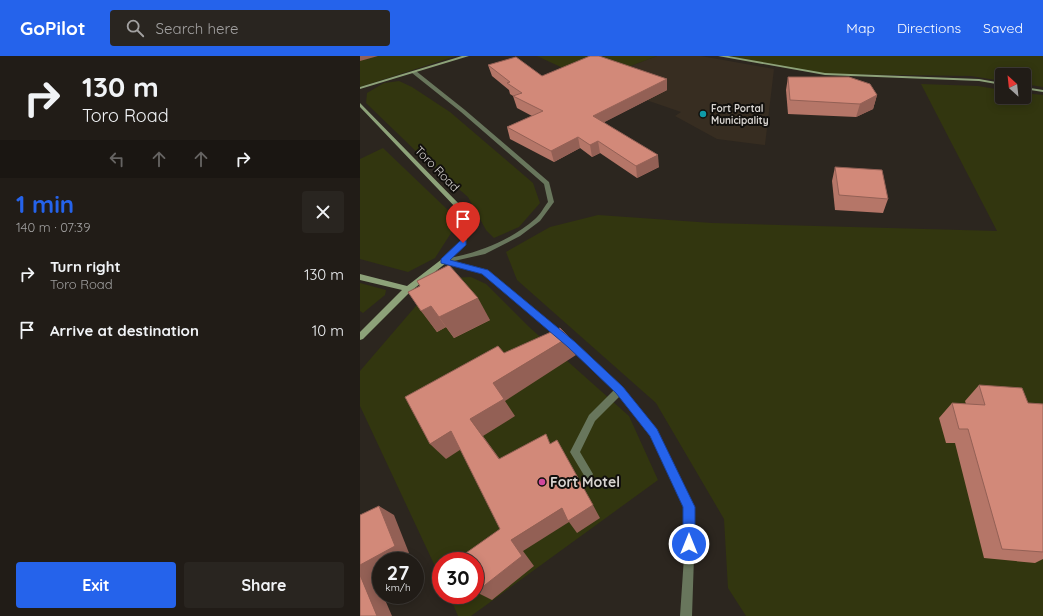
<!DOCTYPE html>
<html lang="en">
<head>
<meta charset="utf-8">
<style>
	:root { --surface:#211c17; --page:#292520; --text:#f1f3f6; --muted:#a2a1a1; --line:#3e3a36; --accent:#2563eb }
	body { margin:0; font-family:Quicksand,sans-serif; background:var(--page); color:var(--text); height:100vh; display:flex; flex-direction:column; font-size:15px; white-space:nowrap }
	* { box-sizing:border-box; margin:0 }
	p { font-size:13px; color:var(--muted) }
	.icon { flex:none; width:22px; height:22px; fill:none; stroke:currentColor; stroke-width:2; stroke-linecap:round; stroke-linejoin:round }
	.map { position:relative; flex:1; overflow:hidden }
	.details { display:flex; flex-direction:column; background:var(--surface); width:360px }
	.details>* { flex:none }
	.hud { background:#211c17; color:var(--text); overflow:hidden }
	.needle { width:26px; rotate:333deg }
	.controls { position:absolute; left:635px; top:12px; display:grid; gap:8px }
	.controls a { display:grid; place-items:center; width:36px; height:36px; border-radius:4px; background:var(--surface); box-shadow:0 2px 10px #0003,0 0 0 1px var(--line); font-size:20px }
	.speed { position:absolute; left:12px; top:496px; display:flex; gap:8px; font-size:20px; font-weight:700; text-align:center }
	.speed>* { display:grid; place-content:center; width:52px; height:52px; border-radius:50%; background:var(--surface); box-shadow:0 2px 10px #0003,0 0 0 1px var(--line); line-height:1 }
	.speed small { font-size:10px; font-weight:400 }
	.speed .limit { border:6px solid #d22; background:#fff; color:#111 }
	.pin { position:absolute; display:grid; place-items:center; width:34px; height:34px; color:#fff; margin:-41px -17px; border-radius:50% 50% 50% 0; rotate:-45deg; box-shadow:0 0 4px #0007 }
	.pin .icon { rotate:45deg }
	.me { position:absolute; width:44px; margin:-22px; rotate:0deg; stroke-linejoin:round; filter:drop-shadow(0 0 3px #0008) }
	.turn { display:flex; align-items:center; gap:14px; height:84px; padding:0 16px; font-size:18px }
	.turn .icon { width:52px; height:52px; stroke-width:2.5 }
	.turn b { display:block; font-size:28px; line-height:34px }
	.lanes { display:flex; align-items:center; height:38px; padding:0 16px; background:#0003; justify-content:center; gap:20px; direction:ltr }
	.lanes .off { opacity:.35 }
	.round { display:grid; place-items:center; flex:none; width:42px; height:42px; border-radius:4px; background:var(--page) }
	.summary { display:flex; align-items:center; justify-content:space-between; height:68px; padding:0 16px }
	h1 { font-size:24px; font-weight:800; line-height:30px; color:var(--accent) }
	.primary-button { display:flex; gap:8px; margin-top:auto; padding:8px 16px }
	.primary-button a { flex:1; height:46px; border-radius:4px; background:var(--accent); color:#fff; font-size:16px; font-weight:800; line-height:46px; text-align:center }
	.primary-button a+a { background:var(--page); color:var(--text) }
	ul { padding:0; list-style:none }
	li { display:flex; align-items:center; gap:12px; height:56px; padding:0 16px }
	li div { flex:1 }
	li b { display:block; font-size:15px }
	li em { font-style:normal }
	header { display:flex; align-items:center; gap:24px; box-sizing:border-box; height:56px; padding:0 20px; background:var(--accent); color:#fff }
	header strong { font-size:19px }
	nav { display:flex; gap:22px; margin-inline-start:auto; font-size:14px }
	.search { width:280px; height:36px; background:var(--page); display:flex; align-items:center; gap:10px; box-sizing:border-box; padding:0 14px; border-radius:4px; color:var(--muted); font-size:15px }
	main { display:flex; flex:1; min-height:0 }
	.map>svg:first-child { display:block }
	.built { fill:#372d21 }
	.green { fill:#32360f }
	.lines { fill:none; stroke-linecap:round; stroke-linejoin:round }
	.lane { fill:#68765c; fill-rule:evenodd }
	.street { fill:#68765c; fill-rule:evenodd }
	.secondary { fill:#8da279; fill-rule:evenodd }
	.wall { fill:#b57668 }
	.shaded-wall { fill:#936055 }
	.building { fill:#d28979; stroke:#936055 }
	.route { fill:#2563eb; stroke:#184099 }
	.culture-dot { fill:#0f9aa8; stroke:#12100d; stroke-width:1.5 }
	.hotel-dot { fill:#d1479c; stroke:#12100d; stroke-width:1.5 }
	.labels { text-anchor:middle; stroke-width:4; stroke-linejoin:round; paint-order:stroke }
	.far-poi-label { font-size:10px; font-weight:bold; fill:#d8d4d0; stroke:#12100d; text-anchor:start }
	.street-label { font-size:12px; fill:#d8d4d0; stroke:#12100d }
	.near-poi-label { font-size:14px; font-weight:bold; fill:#d8d4d0; stroke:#12100d; text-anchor:start }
</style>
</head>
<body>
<header>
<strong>GoPilot</strong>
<div class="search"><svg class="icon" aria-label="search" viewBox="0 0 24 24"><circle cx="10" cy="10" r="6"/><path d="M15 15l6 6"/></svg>Search here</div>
<nav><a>Map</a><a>Directions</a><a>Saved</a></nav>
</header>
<main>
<section class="details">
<div class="hud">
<div class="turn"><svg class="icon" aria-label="right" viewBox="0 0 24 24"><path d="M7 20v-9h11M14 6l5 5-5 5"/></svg><div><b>130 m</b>Toro Road</div></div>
<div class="lanes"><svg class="icon off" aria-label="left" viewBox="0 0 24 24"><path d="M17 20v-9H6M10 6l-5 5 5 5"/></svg><svg class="icon off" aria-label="ahead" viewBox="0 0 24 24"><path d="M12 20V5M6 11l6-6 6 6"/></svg><svg class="icon off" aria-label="ahead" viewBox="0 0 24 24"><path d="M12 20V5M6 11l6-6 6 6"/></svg><svg class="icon" aria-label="right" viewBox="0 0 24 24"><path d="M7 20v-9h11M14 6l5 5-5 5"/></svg></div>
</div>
<div class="summary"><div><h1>1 min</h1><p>140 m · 07:39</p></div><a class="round"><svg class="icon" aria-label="close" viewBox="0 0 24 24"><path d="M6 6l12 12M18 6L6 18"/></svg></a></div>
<ul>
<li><svg class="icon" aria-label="right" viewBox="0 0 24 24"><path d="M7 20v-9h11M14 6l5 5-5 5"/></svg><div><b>Turn right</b><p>Toro Road</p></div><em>130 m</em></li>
<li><svg class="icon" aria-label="arrive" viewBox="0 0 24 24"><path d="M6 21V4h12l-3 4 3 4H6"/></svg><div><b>Arrive at destination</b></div><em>10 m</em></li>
</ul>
<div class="primary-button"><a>Exit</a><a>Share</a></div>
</section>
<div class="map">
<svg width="683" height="560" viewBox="0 0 683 560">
	<rect width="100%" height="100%" fill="#2c261f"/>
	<!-- built -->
	<polygon class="built" points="297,0 341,0 414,13 405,89 357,83 315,60 321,56 231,25"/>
	<!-- green -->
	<g class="green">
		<polygon points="0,0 96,0 0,31"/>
		<polygon points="177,0 297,0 231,25"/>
		<polygon points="360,0 683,0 683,31 664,28 664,19 642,19 642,25 611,20 466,18"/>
		<polygon points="39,25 52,31 90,56 173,127 180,147 159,171 134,182 126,174 108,141 64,103 6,47 7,37 24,27"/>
		<polygon points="561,28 618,30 642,34 642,41 664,41 664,37 683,39 683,560 386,560 368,532 364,463 296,347 157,224 146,196 190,171 238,159 352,167 637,175"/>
		<polygon points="23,92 91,157 91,177 75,202 48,216 0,203 0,103"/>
		<polygon points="111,221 126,228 168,270 269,360 298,424 111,560 98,560 89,539 115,539 115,505 81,505 81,523 0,350 0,315 61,244 92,222"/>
		<polygon points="0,227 26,234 25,239 3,257 0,255"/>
	</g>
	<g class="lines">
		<!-- lane -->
		<polygon class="lane" points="260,330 263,331 264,334 263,337 235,365 220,396 233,418 231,421 228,423 225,421 210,396 229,359 257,331"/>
		<!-- street -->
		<path class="street" d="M52,15H56L105,54L189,126L194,146L180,165L160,180L125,198L94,205L128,214L214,286L263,331L296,374L334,451V501L332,560H320L324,501V451L290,380L257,337L208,290L123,218L82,207L80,205L84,203C116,198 150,185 175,163C180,159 184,151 188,146L184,128L101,56L52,17Z"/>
		<!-- secondary -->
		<g class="secondary">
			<polygon points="102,0 109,0 0,33 0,31"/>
			<polygon points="358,0 368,0 465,17 619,23 642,27 642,29 619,25 465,19"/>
			<polygon points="664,31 683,34 683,36 664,33"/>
			<polygon points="0,47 103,152 109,174 105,189 86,207 51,235 3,283 0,284 0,276 42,234 0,224 0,218 47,230 82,203 100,186 103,174 98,154 0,51"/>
		</g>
	</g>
	<!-- wall -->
	<g class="wall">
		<polygon points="128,9 182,20 307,23 307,34 244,66 299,111 277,122 240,97 232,101 220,92 194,106 150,83 147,71 172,60 157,52 153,40 150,38 149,34 132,20"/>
		<polygon points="428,21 517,39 513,53 496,61 428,58 426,34"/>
		<polygon points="475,111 528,143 523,157 475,154 472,125"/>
		<polygon points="48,236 130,264 94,282 86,271 77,276"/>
		<polygon points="619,329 668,347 683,348 683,503 675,507 624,502 595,387 586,387 579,362 592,347 606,348 605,345"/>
	</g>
	<!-- shaded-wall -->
	<g class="shaded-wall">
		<polygon points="0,0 18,0 0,5"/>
		<polygon points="307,23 307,34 235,71 233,60"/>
		<polygon points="517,39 513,53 496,61 500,48"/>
		<polygon points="218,81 220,92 194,106 191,95"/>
		<polygon points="238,85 240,97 232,101 230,89"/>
		<polygon points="298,99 299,111 277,122 276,110"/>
		<polygon points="118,242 130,264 94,282 79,261"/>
		<polygon points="71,250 86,271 77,276 61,255"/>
		<polygon points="209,281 216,299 145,345 155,360 123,380 151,418 139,403 110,363 133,327"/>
		<polygon points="91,375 106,390 86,403 70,388"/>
		<polygon points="233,449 240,462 217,477 209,466 163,495 174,510 132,544 116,536 151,484 202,452"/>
		<polygon points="19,450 34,459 49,497 36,505 21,505 21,513 14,518 21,535 21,539 23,539 32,560 17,560 0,519 0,509"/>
	</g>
	<!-- building -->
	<g class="building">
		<polygon points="230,0 239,0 307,23 233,60 298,99 276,110 238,85 230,89 218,81 191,95 147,71 183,55 153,40 162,37 147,27 150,26 128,9 156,1 182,20"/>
		<polygon points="428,21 489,21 510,28 517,39 500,48 430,44"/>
		<polygon points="475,111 522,114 528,143 479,139"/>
		<polygon points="89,209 118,242 79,261 71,250 61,255 48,236 60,230 57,225"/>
		<polygon points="200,272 209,281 133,327 144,343 110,363 139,403 186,378 190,388 197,384 233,449 208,465 202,452 151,484 162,500 116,536 115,535 115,505 97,505 96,504 140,473 91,375 70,388 45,341 138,290 144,297"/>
		<polygon points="619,329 662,332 668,347 683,348 683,496 642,493 608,373 599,373 592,347 625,349"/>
		<polygon points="19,450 35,490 0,509 0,459"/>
		<polygon points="0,519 17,560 0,560"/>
	</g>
	<!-- route -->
	<polygon class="route" points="103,184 106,185 106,189 90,204 128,214 215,286 263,331 297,373 333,447 335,451 335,488 333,493 329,494 325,493 323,488 323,451 290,380 256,337 208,291 122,218 81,207 81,203 100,185"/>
	<!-- markers -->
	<circle class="culture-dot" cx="343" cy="58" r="4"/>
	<circle class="hotel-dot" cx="182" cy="426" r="4"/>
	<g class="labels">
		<!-- far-poi labels -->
		<g class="far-poi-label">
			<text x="351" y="56">Fort Portal<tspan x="351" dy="12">Municipality</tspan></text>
		</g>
		<!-- street labels -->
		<g class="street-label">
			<text transform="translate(77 113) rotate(46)" y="4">Toro Road</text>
		</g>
		<!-- near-poi labels -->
		<g class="near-poi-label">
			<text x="190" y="431">Fort Motel</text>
		</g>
	</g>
</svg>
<div class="controls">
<a><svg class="needle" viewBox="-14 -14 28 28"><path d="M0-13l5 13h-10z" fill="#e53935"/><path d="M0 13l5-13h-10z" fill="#a2a1a1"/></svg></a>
</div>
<div class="speed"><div>27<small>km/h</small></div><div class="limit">30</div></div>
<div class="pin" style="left:103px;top:187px;background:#d93025"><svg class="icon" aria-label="arrive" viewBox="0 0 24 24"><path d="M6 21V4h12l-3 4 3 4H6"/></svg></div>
<svg class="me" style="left:329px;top:488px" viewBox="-20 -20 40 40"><circle r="17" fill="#2563eb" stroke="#fff" stroke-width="3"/><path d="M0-11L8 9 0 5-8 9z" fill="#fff"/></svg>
</div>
</main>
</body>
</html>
